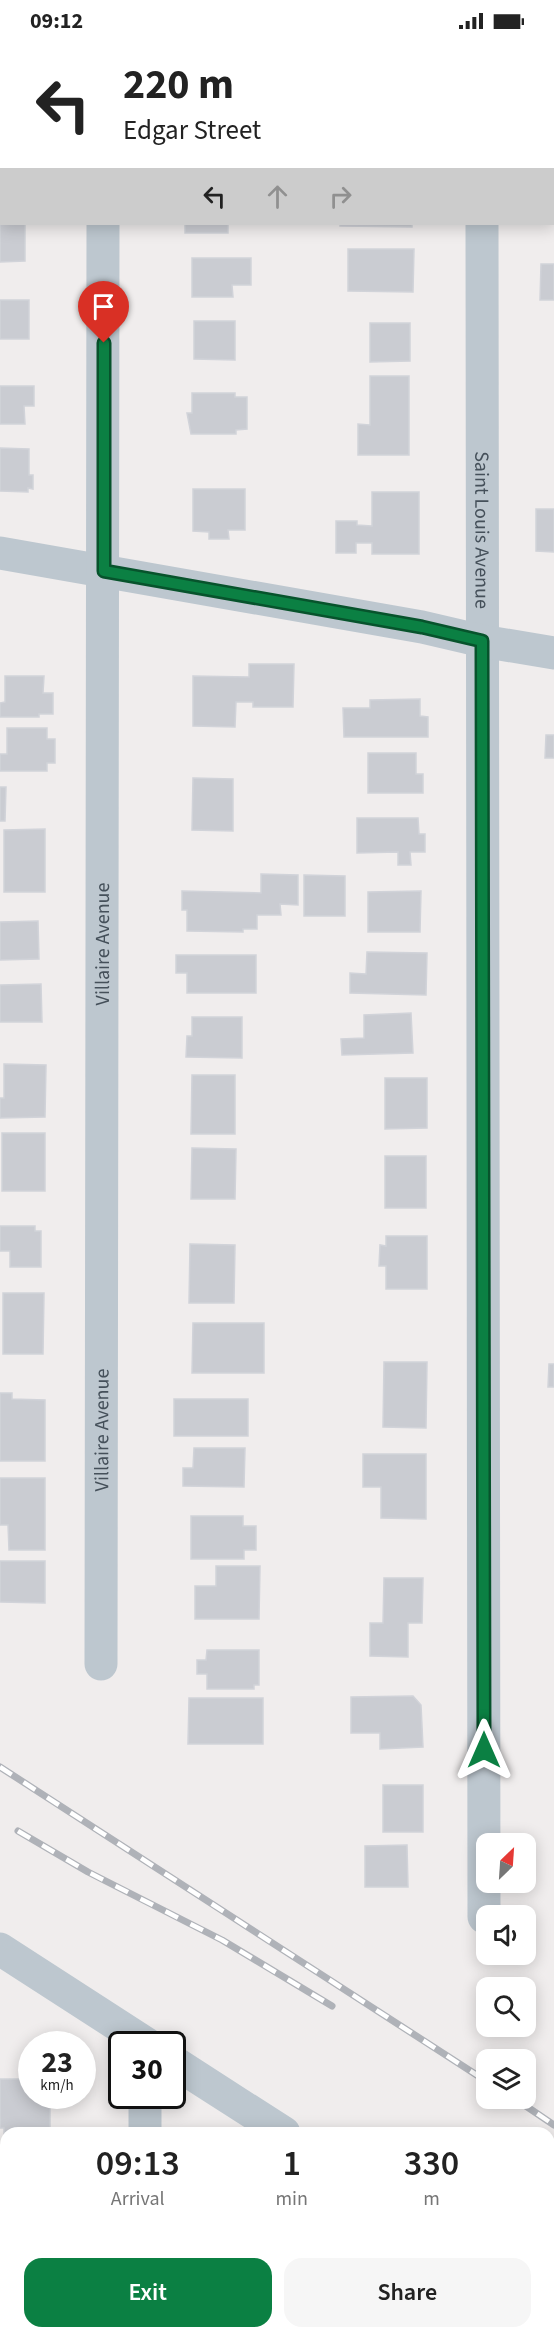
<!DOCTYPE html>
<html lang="en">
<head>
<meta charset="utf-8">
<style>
	:root { --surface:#fff; --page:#f6f6f6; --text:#222; --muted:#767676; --accent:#0b8043 }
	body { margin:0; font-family:"Source Sans 3",sans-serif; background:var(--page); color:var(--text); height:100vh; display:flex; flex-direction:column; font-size:22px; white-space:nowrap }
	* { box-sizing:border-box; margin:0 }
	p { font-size:20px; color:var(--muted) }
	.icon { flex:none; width:33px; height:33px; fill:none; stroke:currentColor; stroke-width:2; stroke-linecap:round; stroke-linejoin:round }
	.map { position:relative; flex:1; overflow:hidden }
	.panel { position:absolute; left:0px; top:2085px; width:555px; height:212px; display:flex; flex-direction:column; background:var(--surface); border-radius:18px 18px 0 0; box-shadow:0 3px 15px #0003 }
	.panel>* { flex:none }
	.hud { position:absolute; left:0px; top:0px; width:555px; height:183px; box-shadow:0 3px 15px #0003; background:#fff; color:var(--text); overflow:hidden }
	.needle { width:39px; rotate:25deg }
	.tools { position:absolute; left:476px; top:1791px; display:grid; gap:12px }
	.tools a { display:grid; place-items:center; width:60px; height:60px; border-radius:12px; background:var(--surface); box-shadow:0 3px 15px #0003; font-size:30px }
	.speed { position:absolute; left:18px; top:1989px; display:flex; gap:12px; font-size:30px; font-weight:700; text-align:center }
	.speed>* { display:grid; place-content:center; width:78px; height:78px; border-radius:50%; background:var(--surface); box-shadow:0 3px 15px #0003; line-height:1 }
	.speed small { font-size:15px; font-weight:400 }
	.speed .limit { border:3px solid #111; border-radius:9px; background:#fff; color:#111 }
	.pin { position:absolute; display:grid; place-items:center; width:51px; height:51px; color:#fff; margin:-62px -26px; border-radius:50% 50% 50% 0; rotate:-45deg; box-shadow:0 0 6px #0007 }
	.pin .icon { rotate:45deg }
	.me { position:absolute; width:66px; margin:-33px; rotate:0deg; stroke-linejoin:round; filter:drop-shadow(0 0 4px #0008) }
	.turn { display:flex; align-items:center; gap:21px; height:126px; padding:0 24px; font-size:27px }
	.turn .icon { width:78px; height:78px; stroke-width:2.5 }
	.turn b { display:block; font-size:42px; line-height:51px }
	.lanes { display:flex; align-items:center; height:57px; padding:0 24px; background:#0003; justify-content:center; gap:30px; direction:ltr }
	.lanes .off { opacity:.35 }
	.eta { display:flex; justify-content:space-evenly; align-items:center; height:102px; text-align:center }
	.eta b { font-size:36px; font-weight:600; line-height:42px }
	.primary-button { display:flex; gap:12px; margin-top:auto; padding:12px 24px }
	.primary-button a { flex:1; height:69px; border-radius:18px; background:var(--accent); color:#fff; font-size:24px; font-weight:600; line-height:69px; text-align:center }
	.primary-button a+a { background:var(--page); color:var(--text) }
	.status { display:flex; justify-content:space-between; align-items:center; height:42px; padding:0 30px; background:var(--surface); direction:ltr }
	.status svg { height:16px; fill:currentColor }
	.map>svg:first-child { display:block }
	.building { fill:#caccd2; stroke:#d1d3d9; stroke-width:1.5 }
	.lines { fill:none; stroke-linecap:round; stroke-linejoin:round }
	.minor { stroke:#bdc7cf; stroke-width:33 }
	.tertiary { stroke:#bdc7cf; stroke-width:33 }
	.rail-casing { stroke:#afb2b8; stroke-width:7 }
	.rail { stroke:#fff; stroke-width:4.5; stroke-dasharray:14; stroke-linecap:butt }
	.route-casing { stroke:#07532c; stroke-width:15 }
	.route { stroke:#0b8043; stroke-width:10 }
	.labels { text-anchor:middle; stroke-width:6; stroke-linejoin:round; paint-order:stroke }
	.street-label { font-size:20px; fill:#45505a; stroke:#fff }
</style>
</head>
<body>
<div class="status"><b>09:12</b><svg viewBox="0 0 49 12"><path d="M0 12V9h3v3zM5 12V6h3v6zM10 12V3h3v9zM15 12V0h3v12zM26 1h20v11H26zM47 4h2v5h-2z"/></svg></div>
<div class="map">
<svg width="554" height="2296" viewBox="0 0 554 2296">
	<rect width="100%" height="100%" fill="#f0eded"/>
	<!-- building -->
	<g class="building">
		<rect x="337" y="0" width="72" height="2"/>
		<polygon points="0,179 2,182 25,182 25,219 0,220"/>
		<rect x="185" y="182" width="43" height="9"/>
		<polygon points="340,182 412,182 412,185 340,184"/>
		<polygon points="348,207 414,207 413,250 348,249"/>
		<polygon points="192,216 251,216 251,243 232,243 233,255 192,255"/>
		<polygon points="541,222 554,222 554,258 540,258"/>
		<rect x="0" y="258" width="29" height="39"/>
		<polygon points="194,279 235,279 235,318 194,317"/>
		<polygon points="370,281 410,281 410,319 370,320"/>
		<polygon points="370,334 409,334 409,413 358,413 358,382 370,383"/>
		<polygon points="0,344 34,344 34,364 24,364 25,382 0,382"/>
		<polygon points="192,351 235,351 235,355 247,355 247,387 236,388 236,392 191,392 187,371 192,371"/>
		<polygon points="0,406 29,407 29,433 33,433 33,447 28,446 28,450 0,449"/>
		<polygon points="193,447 245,447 245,488 228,488 229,497 209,497 209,490 193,489"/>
		<polygon points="372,450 419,450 419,512 372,512 372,501 356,501 356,511 336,511 336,479 357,479 357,483 372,484"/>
		<polygon points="536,467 554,467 554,510 536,509"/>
		<polygon points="249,622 294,622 293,665 253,665 253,660 236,660 235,685 193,684 193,634 249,635"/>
		<polygon points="5,634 44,634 43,651 53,651 53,672 39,672 39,675 0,675 0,661 5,660"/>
		<polygon points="420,657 420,674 428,675 428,695 344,695 343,666 370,666 370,658"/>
		<polygon points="7,686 47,686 47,697 55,697 55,721 47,721 47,729 0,729 0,712 7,712"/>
		<polygon points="546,693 554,693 554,716 545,716"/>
		<polygon points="368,711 416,711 416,732 423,732 423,751 368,751"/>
		<polygon points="193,736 233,737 233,789 192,788"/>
		<polygon points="0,745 6,745 5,779 0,779"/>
		<polygon points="357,776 418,776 419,792 425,792 425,810 410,810 411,823 398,823 398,810 357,811"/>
		<polygon points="45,787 45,850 4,850 4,788"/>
		<polygon points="261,832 298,833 298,863 280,862 281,873 257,873 257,887 243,887 243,890 187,889 187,868 182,868 182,849 261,851"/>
		<polygon points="304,833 345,834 345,874 304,874"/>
		<polygon points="421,849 420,890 368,890 368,850"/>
		<polygon points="38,879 39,917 0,918 0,880"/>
		<polygon points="367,910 427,911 426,953 350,951 350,931 366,932"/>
		<polygon points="176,913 256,913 256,951 187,951 187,931 176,931"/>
		<polygon points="41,942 42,980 0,980 0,943"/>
		<polygon points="411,971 413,1011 342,1013 341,997 364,996 364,973"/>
		<polygon points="192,975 242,975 242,1016 186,1015 187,994 192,994"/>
		<polygon points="4,1022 46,1023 45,1075 0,1076 0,1056 4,1056"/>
		<polygon points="192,1033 235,1033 235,1092 191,1092"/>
		<polygon points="385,1036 427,1036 427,1086 385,1087"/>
		<rect x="2" y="1091" width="43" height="58"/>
		<polygon points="192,1106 236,1107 235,1157 191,1157"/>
		<rect x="385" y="1114" width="41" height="52"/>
		<polygon points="0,1184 35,1184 35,1189 41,1189 41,1225 10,1225 10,1209 0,1209"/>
		<polygon points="386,1194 427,1194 427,1247 386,1247 386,1224 379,1224 380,1203 386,1204"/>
		<polygon points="190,1202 235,1203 234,1261 189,1261"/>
		<polygon points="3,1251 44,1251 43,1312 3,1312"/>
		<polygon points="193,1281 264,1281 264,1331 192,1331"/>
		<polygon points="384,1320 427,1320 426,1386 383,1385"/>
		<polygon points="549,1322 554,1322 554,1345 548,1345"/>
		<polygon points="0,1351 12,1351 12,1357 45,1358 45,1419 0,1419"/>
		<rect x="174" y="1357" width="74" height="37"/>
		<polygon points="194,1406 245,1406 244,1445 183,1444 183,1426 193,1426"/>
		<polygon points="363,1412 426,1412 426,1477 381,1476 381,1445 363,1445"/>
		<polygon points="0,1436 45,1436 45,1508 9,1508 8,1483 0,1483"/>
		<polygon points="191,1474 243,1474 243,1484 256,1484 256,1508 244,1508 244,1517 191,1517"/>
		<polygon points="0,1519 45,1519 45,1561 0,1560"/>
		<polygon points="216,1524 260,1524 259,1577 195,1577 195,1544 216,1544"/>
		<polygon points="384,1536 423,1536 422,1581 408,1581 408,1615 370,1614 370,1581 383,1581"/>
		<polygon points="207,1608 259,1608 259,1643 254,1643 254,1647 207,1647 207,1632 197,1632 197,1618 206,1618"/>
		<polygon points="413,1654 421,1663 423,1705 380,1707 380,1691 351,1691 351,1655"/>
		<polygon points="189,1656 263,1656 263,1702 188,1702"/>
		<rect x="383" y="1743" width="40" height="47"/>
		<polygon points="407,1803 408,1845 365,1845 365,1804"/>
		<polygon points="0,2037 32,2037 32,2054 50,2054 50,2091 6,2091 6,2105 4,2105 4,2086 0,2086"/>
		<rect x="0" y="2129" width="6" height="83"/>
		<polygon points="0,2227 6,2227 6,2290 49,2290 49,2296 0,2296"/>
		<polygon points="226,2290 300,2290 301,2296 226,2296"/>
	</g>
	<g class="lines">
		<!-- minor -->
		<g class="minor">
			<polyline points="103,0 103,2"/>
			<polyline points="483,2 483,0"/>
			<path id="s1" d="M482,182L484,1875"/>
			<polyline points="0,511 422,585 482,599 554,611"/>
			<path id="s2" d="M101,1622L103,182"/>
			<polyline points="145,2054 145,2091"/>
			<polyline points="145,2290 145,2296"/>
		</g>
		<!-- tertiary -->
		<g class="tertiary">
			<polyline points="0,1907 147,2002"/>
			<polyline points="172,2019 284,2091"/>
			<polyline points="549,2262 554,2265"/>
		</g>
		<!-- rail casing -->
		<g class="rail-casing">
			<g id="rail">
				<polyline points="0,1725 486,2039"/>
				<polyline points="18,1789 88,1830 222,1898 332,1964"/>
				<polyline points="514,2056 554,2083"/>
			</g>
		</g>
		<!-- rail -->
		<use href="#rail" class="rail"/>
	</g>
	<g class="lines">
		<!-- route casing -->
		<g class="route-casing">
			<polyline id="route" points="104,301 104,529 422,585 482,599 484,1708"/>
		</g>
		<!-- route -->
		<use href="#route" class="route"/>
	</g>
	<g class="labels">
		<!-- street labels -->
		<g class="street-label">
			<text dy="7" stroke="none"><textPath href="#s1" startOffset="306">Saint Louis Avenue</textPath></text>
			<text dy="7" stroke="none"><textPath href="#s2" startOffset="720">Villaire Avenue</textPath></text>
			<text dy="7" stroke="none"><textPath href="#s2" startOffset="234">Villaire Avenue</textPath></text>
		</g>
	</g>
</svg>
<div class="tools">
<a><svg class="needle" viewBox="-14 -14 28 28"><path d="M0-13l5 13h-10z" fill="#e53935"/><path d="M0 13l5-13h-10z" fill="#767676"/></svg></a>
<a><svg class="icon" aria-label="sound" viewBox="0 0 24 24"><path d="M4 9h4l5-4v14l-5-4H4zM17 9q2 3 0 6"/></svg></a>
<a><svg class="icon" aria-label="search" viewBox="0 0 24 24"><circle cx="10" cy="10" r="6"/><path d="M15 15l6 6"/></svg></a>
<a><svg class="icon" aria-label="layers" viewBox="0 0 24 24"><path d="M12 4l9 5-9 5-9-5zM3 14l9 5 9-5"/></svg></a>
</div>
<div class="speed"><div>23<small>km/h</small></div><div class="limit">30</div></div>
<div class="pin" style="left:104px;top:301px;background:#d93025"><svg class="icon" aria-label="arrive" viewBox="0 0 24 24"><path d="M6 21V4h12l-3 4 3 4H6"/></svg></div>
<svg class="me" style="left:484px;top:1708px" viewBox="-20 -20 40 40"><path d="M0-17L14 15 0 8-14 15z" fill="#0b8043" stroke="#fff" stroke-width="4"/></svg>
<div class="hud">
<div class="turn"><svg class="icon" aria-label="left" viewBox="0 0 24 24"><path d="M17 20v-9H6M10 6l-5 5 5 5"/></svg><div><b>220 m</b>Edgar Street</div></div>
<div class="lanes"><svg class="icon" aria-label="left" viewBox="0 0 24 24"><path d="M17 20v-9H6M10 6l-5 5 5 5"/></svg><svg class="icon off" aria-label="ahead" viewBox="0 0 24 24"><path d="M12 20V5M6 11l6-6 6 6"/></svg><svg class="icon off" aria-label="right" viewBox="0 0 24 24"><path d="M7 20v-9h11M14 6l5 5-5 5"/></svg></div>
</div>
<section class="panel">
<div class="eta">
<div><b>09:13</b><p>Arrival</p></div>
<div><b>1</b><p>min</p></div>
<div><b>330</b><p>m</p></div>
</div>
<div class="primary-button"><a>Exit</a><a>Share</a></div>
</section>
</div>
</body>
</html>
